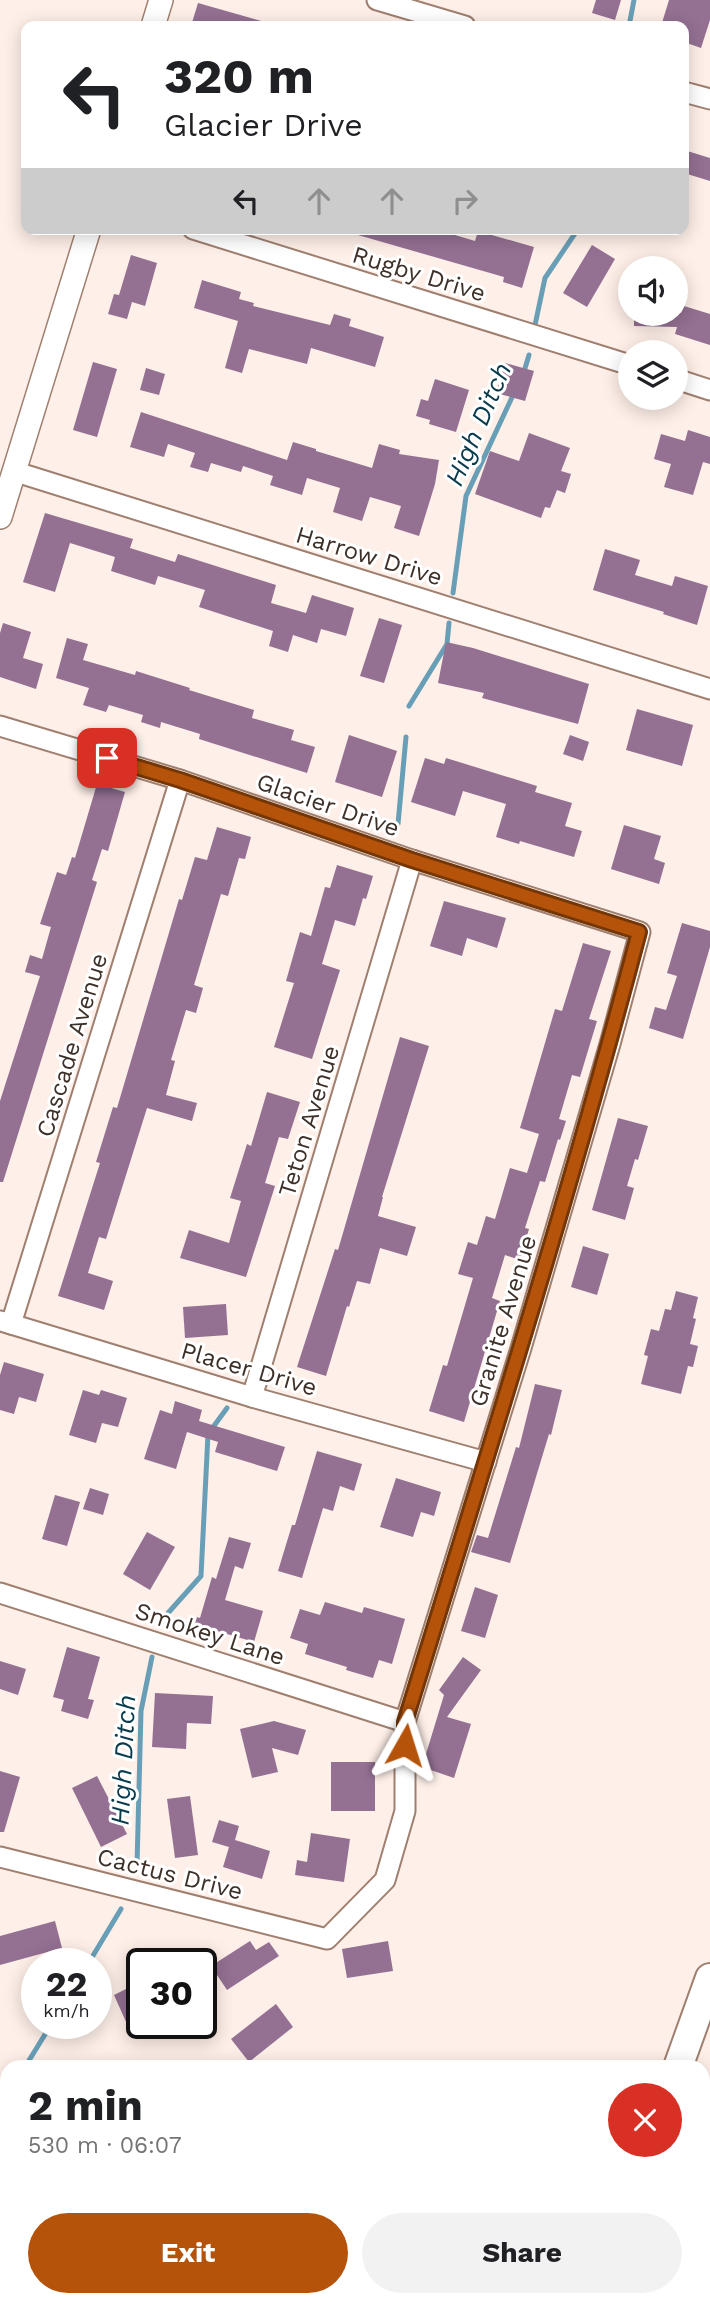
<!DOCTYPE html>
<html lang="en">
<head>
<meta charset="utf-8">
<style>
	:root { --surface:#fff; --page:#f2f2f2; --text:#202124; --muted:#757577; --accent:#b45309 }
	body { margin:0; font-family:"Work Sans",sans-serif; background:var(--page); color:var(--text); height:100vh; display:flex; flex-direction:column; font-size:26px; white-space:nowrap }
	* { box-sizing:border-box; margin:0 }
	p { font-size:23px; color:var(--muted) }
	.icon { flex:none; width:38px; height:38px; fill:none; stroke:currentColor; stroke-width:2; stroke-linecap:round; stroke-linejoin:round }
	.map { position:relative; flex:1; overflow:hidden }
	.details { position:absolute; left:0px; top:2060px; width:710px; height:247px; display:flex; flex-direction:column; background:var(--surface); border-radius:21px 21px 0 0; box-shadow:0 4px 18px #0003 }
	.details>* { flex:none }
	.guide { position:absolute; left:21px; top:21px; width:668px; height:214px; border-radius:14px; box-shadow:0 4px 18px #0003; background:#fff; color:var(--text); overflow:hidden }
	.buttons { position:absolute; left:618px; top:256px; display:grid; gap:14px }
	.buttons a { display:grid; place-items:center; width:70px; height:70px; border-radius:50%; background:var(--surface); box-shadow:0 4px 18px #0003; font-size:35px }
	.speed { position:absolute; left:21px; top:1948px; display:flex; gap:14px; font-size:35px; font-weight:700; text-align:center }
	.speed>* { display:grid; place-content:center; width:91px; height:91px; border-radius:50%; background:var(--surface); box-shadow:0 4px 18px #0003; line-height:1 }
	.speed small { font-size:18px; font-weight:400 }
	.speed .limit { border:4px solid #111; border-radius:10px; background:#fff; color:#111 }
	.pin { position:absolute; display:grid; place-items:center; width:60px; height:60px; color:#fff; margin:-30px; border-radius:14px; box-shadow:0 4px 10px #0006 }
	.me { position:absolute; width:77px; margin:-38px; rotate:6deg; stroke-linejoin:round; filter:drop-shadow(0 0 5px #0008) }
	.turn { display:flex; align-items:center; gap:24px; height:147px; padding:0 28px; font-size:32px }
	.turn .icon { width:91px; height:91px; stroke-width:2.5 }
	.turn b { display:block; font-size:49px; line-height:60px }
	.lanes { display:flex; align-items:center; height:66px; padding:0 28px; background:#0003; justify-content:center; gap:35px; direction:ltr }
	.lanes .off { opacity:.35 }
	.round { display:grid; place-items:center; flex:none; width:74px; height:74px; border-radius:37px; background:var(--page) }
	.head { display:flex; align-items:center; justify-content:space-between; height:119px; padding:0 28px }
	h1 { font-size:42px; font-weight:700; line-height:52px }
	.primary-button { display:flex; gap:14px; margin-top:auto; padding:14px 28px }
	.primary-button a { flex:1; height:80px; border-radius:42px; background:var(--accent); color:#fff; font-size:28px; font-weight:700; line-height:80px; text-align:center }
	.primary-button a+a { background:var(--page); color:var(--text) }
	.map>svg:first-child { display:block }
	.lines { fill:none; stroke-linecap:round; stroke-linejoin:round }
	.stream { stroke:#699fb6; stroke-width:5 }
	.building { fill:#947093 }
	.minor-casing { stroke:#9f7f6f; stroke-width:23 }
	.major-casing { stroke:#9f7f6f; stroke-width:26 }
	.highway-casing { stroke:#9f7f6f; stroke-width:32 }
	.minor { stroke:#fff; stroke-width:19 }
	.major { stroke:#fff; stroke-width:23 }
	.highway { stroke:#fff; stroke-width:28 }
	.route-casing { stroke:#753606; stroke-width:18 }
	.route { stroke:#b45309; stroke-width:12 }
	.labels { text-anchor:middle; stroke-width:6; stroke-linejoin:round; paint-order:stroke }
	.street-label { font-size:24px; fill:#3d3029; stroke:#fff }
	.water-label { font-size:26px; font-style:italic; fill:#093b4c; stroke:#fff }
</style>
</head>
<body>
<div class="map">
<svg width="710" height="2306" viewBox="0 0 710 2306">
	<rect width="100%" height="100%" fill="#feefe8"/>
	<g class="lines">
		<!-- stream -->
		<g class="stream">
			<polyline points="629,26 634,0"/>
			<polyline points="535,325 545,278 578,229"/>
			<polyline points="523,375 529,355"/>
			<polyline points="453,593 466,496 514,393"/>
			<polyline points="409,706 447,644 449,623"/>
			<polyline points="398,824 406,737"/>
			<polyline points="160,1622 201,1576 208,1434 227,1408"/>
			<polyline points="137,1865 141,1711 152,1657"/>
			<polyline points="88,1964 121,1909"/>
			<polyline points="25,2067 52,2023"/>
			<polyline points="0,2136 7,2113"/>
		</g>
	</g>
	<!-- building -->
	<g class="building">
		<polygon points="596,0 621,0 615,20 592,13"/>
		<polygon points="669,0 710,0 710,20 701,48 684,42 684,26 661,26"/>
		<polygon points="198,3 265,22 264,26 191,26"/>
		<polygon points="684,150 710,158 710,181 684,173"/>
		<polygon points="352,229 435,229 475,241 478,231 534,247 522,288 503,282 504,277 351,233"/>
		<polygon points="592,245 615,259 587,307 563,293"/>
		<polygon points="131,255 157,263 145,306 132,302 127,319 108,314 114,294 119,295"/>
		<polygon points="202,280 241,292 239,299 254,303 253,306 330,325 334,314 351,319 349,326 384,337 375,367 311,348 307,364 249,349 242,373 225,368 238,321 194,308"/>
		<polygon points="684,306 710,314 710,345 675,334 677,327 634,326 634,313 681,313"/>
		<polygon points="93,362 117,369 97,437 73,430"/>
		<polygon points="505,363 534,371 525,401 496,393"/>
		<polygon points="146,368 165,374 159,395 140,390"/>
		<polygon points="435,379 469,390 456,432 429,424 430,420 416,416 421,399 428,401"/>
		<polygon points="141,412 287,460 293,442 316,449 316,451 372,468 379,444 400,450 399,454 439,460 435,484 419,536 394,528 401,506 370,497 362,521 333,512 340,488 307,478 302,495 270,485 273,476 243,466 241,472 211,463 208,472 190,467 195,453 168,444 164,457 130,447"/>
		<polygon points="688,430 710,437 710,464 703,462 693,495 664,487 671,464 654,459 661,434 685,441"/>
		<polygon points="529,433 570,448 561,471 571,474 565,493 557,490 550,508 545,507 541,518 475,494 490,451 519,461"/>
		<polygon points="45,513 133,539 130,548 175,562 178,554 276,585 271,603 306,613 312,595 354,608 346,636 321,629 317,643 293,635 288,652 269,646 273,631 199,607 205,590 158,576 155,585 111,571 115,557 70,543 55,592 23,582"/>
		<polygon points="605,549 640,560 635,575 672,586 675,576 708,586 697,625 663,614 664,612 593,590"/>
		<polygon points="379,618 402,625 384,683 360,676"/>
		<polygon points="3,623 31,632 23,658 43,664 36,689 0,677 0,633"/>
		<polygon points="67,638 88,644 83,660 135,675 136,671 190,688 189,690 254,710 252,718 294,730 291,740 315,747 307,773 199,739 200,734 161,722 160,728 141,722 143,715 109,705 106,712 83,705 89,688 56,678"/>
		<polygon points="446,642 473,648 589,684 578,724 482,698 484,693 438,683"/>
		<polygon points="637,709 693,725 682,766 626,750"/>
		<polygon points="349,735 397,751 382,797 335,782"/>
		<polygon points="570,735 589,742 583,761 563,754"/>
		<polygon points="425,758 444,764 446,758 537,786 535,792 572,803 565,826 582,831 574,857 520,841 519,844 496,837 506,804 463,791 455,816 411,802"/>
		<polygon points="97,784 125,792 108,851 102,849 92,880 97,882 3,1182 0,1182 0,1101 40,976 25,972 30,955 42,959 51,927 40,924 57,872 66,875 72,857 75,858"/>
		<polygon points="624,825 661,836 654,859 665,863 659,884 611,869"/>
		<polygon points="217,827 251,837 245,859 239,858 228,896 221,894 194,985 203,988 196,1013 186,1010 171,1060 175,1061 166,1095 197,1103 192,1121 147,1108 106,1239 99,1237 88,1273 113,1281 104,1310 58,1296 100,1163 96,1162 113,1107 117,1108 179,899 182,900 195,857 207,860"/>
		<polygon points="337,865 373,876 366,899 363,898 355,926 335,920 322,964 340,970 312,1059 274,1047 294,983 286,981 300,932 311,936 325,887 330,888"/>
		<polygon points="444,901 506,918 497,948 467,938 462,956 430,946"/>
		<polygon points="682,923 710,931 710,947 683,1039 649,1028 655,1007 666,1010 677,976 667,973"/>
		<polygon points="583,943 611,951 589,1019 597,1021 580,1077 572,1075 559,1119 566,1121 560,1140 558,1139 545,1182 540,1181 525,1228 529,1229 520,1260 505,1255 492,1298 500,1301 464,1422 429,1411 443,1365 447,1366 473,1278 458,1274 468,1242 477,1245 486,1216 495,1219 510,1168 527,1173 539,1134 520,1128 555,1009 562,1011"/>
		<polygon points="400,1037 429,1046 382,1197 383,1197 378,1216 416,1227 407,1256 380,1248 370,1284 357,1281 349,1307 347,1306 326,1376 297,1367 335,1249 338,1250"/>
		<polygon points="267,1092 300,1102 288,1139 279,1137 265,1183 275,1186 246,1277 180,1258 189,1230 229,1243 241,1201 230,1198 247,1144 251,1146"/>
		<polygon points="618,1118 648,1126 638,1160 635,1159 627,1186 634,1188 625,1220 592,1210"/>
		<polygon points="583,1246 609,1254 597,1295 571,1287"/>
		<polygon points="676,1291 698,1297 693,1318 696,1319 690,1344 698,1346 693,1367 688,1366 681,1394 641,1384 648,1356 644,1355 651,1329 659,1331 665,1309 671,1310"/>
		<polygon points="226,1304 228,1335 185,1338 183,1307"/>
		<polygon points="4,1362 44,1374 36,1402 19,1397 14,1414 0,1410 0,1375"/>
		<polygon points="535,1384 562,1390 551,1435 549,1434 510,1563 471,1552 477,1535 488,1538 516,1447 519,1448"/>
		<polygon points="83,1390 99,1395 101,1390 127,1398 118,1427 102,1423 96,1443 69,1435"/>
		<polygon points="175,1401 202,1410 199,1421 285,1447 277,1471 215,1452 218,1442 187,1432 176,1469 144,1459 160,1410 172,1414"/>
		<polygon points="317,1451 362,1464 354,1491 340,1486 333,1511 323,1508 302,1578 278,1571 292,1525 295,1525"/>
		<polygon points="396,1478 441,1492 434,1516 421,1512 413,1537 380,1527"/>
		<polygon points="90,1488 109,1494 103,1515 83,1509"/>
		<polygon points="55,1495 80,1502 67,1546 42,1539"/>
		<polygon points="147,1532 175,1547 150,1590 123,1574"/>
		<polygon points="229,1537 251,1543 243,1569 235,1566 225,1600 263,1611 254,1642 217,1631 216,1637 193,1630 197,1617 200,1618 212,1577 216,1579"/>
		<polygon points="475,1587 498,1595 485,1638 461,1631"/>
		<polygon points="325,1602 362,1613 364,1607 405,1619 392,1664 379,1660 373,1678 346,1670 347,1667 305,1654 308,1644 290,1638 300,1609 320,1615"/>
		<polygon points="67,1647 100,1657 88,1699 94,1700 88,1719 61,1711 64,1700 53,1697"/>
		<polygon points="463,1657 481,1670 447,1717 471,1724 454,1778 422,1767 444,1695 439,1690"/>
		<polygon points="0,1661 26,1669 18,1695 0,1689"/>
		<polygon points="155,1693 213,1696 211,1724 187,1723 186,1749 152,1747"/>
		<polygon points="274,1721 306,1730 298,1755 272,1748 278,1772 252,1778 240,1729"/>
		<rect x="331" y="1762" width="44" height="49"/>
		<polygon points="0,1771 20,1777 4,1832 0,1832"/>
		<polygon points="97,1776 127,1834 101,1847 72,1788"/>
		<polygon points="190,1796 198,1855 175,1858 167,1799"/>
		<polygon points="219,1820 239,1826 235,1840 270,1851 262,1879 223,1867 229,1847 212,1842"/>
		<polygon points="311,1833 350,1839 344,1882 295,1875 297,1860 307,1862"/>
		<polygon points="55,1921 62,1948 0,1965 0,1936"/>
		<polygon points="250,1941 256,1950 269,1942 279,1956 227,1990 211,1966"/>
		<polygon points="388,1941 393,1971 347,1978 342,1949"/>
		<polygon points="142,1981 142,2017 127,2024 114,1995"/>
		<polygon points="276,2004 293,2027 249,2062 231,2039"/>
	</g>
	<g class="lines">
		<!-- minor casing -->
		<g class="minor-casing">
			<g id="minor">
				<polyline points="377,0 465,26"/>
				<polyline points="684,92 710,99"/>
				<polyline points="193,229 630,365"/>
				<polyline points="676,379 710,390"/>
				<polyline points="13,471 710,689"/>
				<polyline points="0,726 180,780 412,860 640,932 610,1044 521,1348 405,1722 405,1811 385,1880 327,1939 0,1857"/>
				<polyline points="1,1321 252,1397 486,1462"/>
				<polyline points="11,1324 180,780"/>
				<polyline points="252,1397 412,860"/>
				<polyline points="0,1593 405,1722"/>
			</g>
		</g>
		<!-- major casing -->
		<g class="major-casing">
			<g id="major">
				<polyline points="153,26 161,0"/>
				<polyline points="0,517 89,229"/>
			</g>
		</g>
		<!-- highway casing -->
		<g class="highway-casing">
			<g id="highway">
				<polyline points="678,2067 710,1978"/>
				<polyline points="592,2306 594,2300"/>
			</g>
		</g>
		<!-- minor -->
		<use href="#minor" class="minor"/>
		<!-- major -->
		<use href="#major" class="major"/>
		<!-- highway -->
		<use href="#highway" class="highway"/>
	</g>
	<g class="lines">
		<!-- route casing -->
		<g class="route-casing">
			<path id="route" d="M107,758L180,780L412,860L639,932C569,1197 486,1460 405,1722V1745"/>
		</g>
		<!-- route -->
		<use href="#route" class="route"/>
	</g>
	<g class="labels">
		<!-- street labels -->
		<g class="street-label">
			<text transform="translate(419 274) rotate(17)" y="8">Rugby Drive</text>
			<text transform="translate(369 556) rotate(17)" y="8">Harrow Drive</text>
			<text transform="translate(328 805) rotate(19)" y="8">Glacier Drive</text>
			<text transform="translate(72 1045) rotate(-73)" y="8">Cascade Avenue</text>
			<text transform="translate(309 1121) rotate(-73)" y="8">Teton Avenue</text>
			<text transform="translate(503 1321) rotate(-73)" y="8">Granite Avenue</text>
			<text transform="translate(249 1369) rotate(16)" y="8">Placer Drive</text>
			<text transform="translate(210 1634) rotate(18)" y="8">Smokey Lane</text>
			<text transform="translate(170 1874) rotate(14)" y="8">Cactus Drive</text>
		</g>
		<!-- water labels -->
		<g class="water-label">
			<text transform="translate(478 424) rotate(-67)" y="9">High Ditch</text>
			<text transform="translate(123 1760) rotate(-87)" y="9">High Ditch</text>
		</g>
	</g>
</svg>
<div class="buttons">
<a><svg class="icon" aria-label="sound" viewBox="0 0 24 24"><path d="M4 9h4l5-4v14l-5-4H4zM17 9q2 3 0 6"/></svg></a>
<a><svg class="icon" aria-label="layers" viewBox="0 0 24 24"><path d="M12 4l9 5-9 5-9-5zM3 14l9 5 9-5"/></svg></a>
</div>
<div class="speed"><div>22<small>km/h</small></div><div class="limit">30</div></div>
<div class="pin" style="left:107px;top:758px;background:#d93025"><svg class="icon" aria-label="arrive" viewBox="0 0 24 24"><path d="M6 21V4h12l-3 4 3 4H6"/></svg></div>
<svg class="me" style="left:405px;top:1745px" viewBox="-20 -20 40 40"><path d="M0-17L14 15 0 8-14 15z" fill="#b45309" stroke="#fff" stroke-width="4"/></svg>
<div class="guide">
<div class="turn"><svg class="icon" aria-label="left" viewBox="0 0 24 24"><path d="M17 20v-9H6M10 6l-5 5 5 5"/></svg><div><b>320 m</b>Glacier Drive</div></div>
<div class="lanes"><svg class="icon" aria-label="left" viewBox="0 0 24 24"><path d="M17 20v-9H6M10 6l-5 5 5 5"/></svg><svg class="icon off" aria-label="ahead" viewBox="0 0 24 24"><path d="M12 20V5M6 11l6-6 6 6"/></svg><svg class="icon off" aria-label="ahead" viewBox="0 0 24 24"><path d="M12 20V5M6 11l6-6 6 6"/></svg><svg class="icon off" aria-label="right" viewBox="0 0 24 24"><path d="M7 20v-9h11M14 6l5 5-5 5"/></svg></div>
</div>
<section class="details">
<div class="head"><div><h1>2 min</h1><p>530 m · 06:07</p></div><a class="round" style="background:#d93025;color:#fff"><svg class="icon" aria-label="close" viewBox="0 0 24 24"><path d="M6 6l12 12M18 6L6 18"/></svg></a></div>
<div class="primary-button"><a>Exit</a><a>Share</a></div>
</section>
</div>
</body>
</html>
